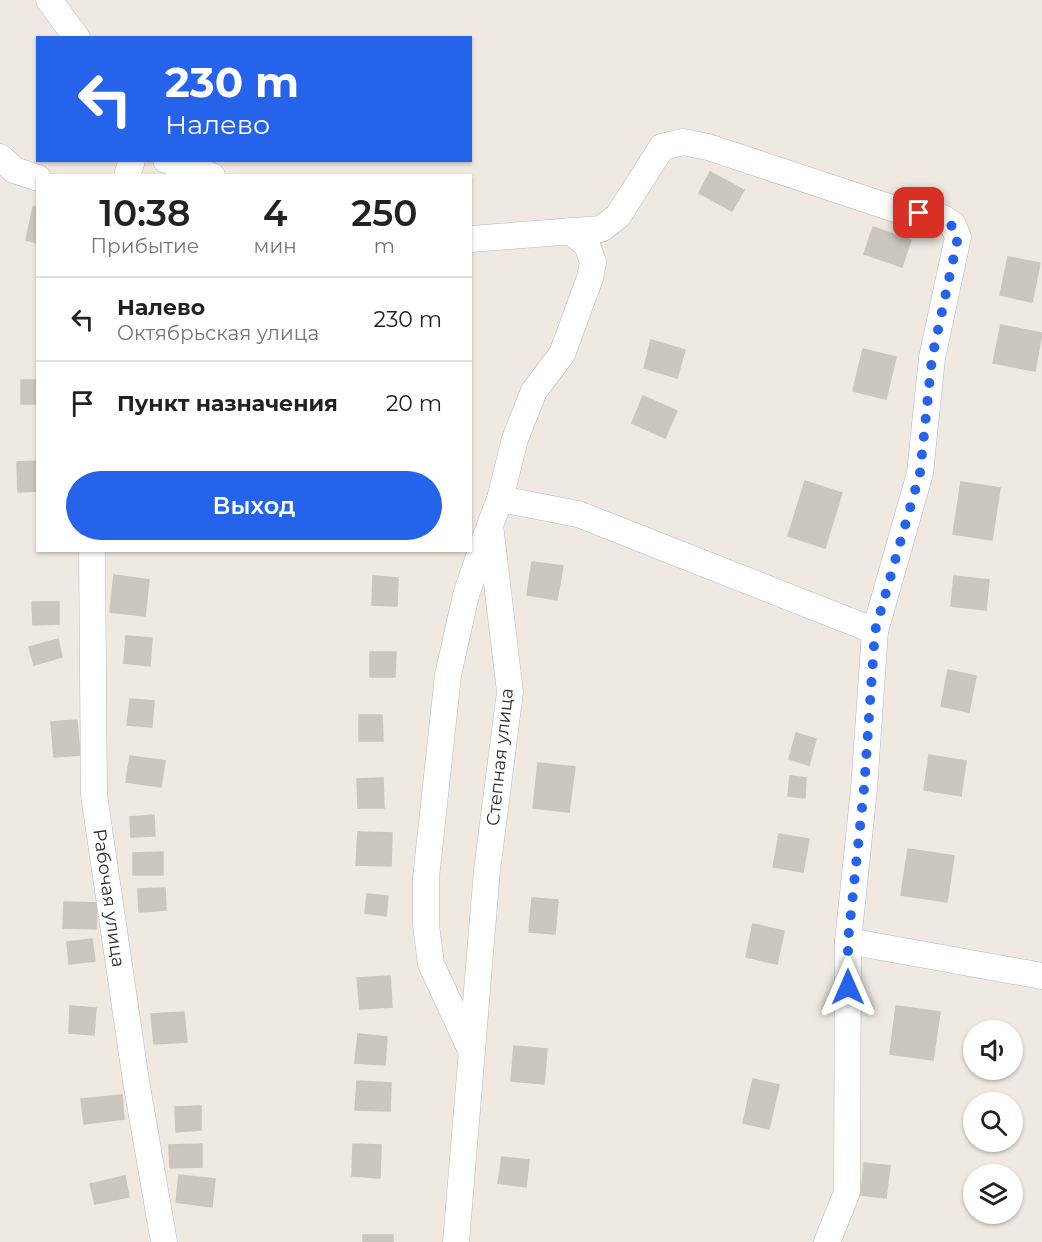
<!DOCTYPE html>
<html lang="ru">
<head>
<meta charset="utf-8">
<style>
	:root { --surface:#fff; --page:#f6f6f6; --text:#222; --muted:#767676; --line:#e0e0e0; --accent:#2563eb }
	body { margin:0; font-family:Montserrat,sans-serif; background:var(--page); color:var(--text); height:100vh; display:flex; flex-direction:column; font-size:22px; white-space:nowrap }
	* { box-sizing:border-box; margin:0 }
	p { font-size:20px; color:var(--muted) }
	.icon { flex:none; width:33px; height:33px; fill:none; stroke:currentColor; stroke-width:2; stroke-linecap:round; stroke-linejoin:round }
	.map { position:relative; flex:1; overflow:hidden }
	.panel { position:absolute; left:36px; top:174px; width:436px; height:378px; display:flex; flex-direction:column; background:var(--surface); border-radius:0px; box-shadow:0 2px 4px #0004 }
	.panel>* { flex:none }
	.guide { position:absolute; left:36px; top:36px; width:436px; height:126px; border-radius:0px; box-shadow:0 2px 4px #0004; background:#2563eb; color:#fff; overflow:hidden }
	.controls { position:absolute; left:963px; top:1020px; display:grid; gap:12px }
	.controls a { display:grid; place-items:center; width:60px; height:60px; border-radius:50%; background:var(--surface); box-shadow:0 2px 4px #0004; font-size:30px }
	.pin { position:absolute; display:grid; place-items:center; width:51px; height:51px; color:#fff; margin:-26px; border-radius:12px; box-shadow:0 3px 9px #0006 }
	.me { position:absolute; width:66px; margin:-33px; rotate:0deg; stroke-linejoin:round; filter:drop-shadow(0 0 4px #0008) }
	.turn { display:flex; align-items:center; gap:21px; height:126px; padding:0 30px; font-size:27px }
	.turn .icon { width:78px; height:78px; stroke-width:2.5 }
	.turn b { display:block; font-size:42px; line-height:51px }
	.eta { display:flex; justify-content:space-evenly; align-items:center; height:102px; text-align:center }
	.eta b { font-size:36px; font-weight:600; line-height:42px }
	.primary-button { display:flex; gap:12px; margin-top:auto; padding:12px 30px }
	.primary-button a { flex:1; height:69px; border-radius:36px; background:var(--accent); color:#fff; font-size:24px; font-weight:600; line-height:69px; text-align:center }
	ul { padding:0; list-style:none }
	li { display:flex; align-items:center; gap:18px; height:84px; padding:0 30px; border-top:2px solid var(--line) }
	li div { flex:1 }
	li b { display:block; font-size:22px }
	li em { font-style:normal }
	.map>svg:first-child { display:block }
	.building { fill:#cbc7bf; stroke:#cbc5ba; stroke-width:1.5 }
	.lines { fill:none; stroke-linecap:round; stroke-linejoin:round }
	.minor-casing { stroke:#b4b7c1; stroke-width:27 }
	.minor { stroke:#fff; stroke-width:26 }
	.route { stroke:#2563eb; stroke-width:10; stroke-dasharray:0 18 }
	.labels { text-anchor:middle; stroke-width:6; stroke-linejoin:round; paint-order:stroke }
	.street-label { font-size:18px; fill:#2e2e2e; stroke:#fff }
</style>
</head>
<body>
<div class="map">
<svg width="1042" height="1242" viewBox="0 0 1042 1242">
	<rect width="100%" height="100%" fill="#efe9e1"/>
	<!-- building -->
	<g class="building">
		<polygon points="710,172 744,190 732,211 699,193"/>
		<polygon points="33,207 38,207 38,243 26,240"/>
		<polygon points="873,227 911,240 902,267 864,254"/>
		<polygon points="1008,257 1040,263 1032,302 1000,295"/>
		<polygon points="1001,325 1042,333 1035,371 993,363"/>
		<polygon points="651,340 685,350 677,378 644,368"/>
		<polygon points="863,349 896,357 886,399 853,391"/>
		<rect x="21" y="380" width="17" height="24"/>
		<polygon points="643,396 677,411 665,438 632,423"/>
		<polygon points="38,461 38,491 18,492 17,462"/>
		<polygon points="805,481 842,493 825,548 788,536"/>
		<polygon points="961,482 1000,488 992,540 953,534"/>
		<polygon points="532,562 563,566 557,600 527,595"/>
		<polygon points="114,575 149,580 145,616 110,612"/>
		<polygon points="373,576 398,578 397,606 372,605"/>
		<polygon points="954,576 989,580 986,610 951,606"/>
		<polygon points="32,602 59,602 59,624 33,625"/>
		<polygon points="126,636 152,638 150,666 124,663"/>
		<polygon points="58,639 62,657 34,665 29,647"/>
		<polygon points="370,652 396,652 395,677 370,677"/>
		<polygon points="948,670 976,676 969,712 941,706"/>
		<polygon points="130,699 154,701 152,727 127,725"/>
		<polygon points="359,715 382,715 383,741 359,741"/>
		<polygon points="77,720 80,755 54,757 51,722"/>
		<polygon points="796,733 816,739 809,765 789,759"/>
		<polygon points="929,755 966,761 961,796 924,790"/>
		<polygon points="130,756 165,761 161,787 126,782"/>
		<polygon points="538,763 575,767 569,812 533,808"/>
		<polygon points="790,776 806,778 805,798 788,796"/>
		<polygon points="383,778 384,808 358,808 357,779"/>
		<polygon points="154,815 155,836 131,837 130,817"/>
		<polygon points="358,832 392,833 391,866 356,865"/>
		<polygon points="779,834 809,839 803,872 773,867"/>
		<polygon points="908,849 954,856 947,902 901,895"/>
		<polygon points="163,852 163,875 133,875 133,853"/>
		<polygon points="165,888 166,910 139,912 138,889"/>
		<polygon points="367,894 388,896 386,916 365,913"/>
		<polygon points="532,898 558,900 555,934 529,932"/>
		<polygon points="64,902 97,903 96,929 63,928"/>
		<polygon points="753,924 784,931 777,964 746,957"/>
		<polygon points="92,939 95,961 69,964 67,942"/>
		<polygon points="390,976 392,1007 360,1009 357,978"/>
		<polygon points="70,1006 96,1008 94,1035 69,1033"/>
		<polygon points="896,1006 940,1012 933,1060 890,1054"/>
		<polygon points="184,1012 187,1042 154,1044 151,1014"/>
		<polygon points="358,1034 387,1037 385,1065 355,1063"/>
		<polygon points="514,1046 547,1049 544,1084 511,1081"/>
		<polygon points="753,1079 779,1085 769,1129 743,1123"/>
		<polygon points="357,1081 391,1083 390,1111 355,1110"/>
		<polygon points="122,1095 124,1119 84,1124 81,1099"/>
		<polygon points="201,1106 201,1130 176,1132 175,1107"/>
		<polygon points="202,1144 202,1167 170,1168 169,1145"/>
		<polygon points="353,1144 381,1145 380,1178 352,1176"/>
		<polygon points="502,1157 529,1160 526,1187 498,1183"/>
		<polygon points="864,1163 890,1166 886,1198 861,1195"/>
		<polygon points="179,1175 215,1179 212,1207 176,1202"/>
		<polygon points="125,1176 129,1197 95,1204 90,1184"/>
		<rect x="363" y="1235" width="30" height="7"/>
	</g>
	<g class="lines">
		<!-- minor casing -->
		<g class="minor-casing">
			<g id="minor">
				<polyline points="49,0 77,38"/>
				<polyline points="0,157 14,170 38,178"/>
				<polyline points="166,160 212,176"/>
				<polyline points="127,176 132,160"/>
				<polyline points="471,239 601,229 618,216 662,147 683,142 708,147 895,209 943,218 953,225 958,237 932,358 920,473 875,631 864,789 848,941 847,1192 827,1242"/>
				<polyline points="500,499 578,514 875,631"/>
				<polyline points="92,550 94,795 136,1081 164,1242"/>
				<polyline points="848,941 1042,976"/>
				<polyline points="470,1048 431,964 426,925 426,878 448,675 466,595 487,533"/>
				<polyline points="456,1242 487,870 510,692 490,525 500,499 515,439 534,391 562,354 590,278 593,262 587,245 570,231"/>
			</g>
		</g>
		<!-- minor -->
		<use href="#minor" class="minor"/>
	</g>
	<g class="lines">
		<!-- route -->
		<path class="route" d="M848,987V941L864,789L875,631L920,473L932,358L958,237C951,218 938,217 919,213"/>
	</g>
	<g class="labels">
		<!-- street labels -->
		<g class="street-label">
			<text transform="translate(500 757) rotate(-84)" y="6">Степная улица</text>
			<text transform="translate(109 898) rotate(82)" y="6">Рабочая улица</text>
		</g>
	</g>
</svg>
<div class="controls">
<a><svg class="icon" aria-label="sound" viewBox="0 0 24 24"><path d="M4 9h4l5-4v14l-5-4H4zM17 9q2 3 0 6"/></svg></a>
<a><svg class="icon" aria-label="search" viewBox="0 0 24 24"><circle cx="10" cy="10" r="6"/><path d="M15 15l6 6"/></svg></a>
<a><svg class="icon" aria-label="layers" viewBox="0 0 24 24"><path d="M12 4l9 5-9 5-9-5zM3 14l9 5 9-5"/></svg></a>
</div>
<div class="pin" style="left:919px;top:213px;background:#d93025"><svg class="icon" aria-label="arrive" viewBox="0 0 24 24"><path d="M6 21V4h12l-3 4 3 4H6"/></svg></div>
<svg class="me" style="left:848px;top:987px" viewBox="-20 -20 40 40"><path d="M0-17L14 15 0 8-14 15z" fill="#2563eb" stroke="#fff" stroke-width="4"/></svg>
<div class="guide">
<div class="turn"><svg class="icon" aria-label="left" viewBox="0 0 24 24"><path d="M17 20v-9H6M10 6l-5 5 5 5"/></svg><div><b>230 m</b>Налево</div></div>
</div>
<section class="panel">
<div class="eta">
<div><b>10:38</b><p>Прибытие</p></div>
<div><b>4</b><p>мин</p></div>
<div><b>250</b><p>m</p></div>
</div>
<ul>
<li><svg class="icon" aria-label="left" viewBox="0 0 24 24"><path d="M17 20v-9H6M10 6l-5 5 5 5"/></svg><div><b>Налево</b><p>Октябрьская улица</p></div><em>230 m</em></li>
<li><svg class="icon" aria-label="arrive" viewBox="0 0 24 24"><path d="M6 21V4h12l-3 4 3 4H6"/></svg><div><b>Пункт назначения</b></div><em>20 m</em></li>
</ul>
<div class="primary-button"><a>Выход</a></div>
</section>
</div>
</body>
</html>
